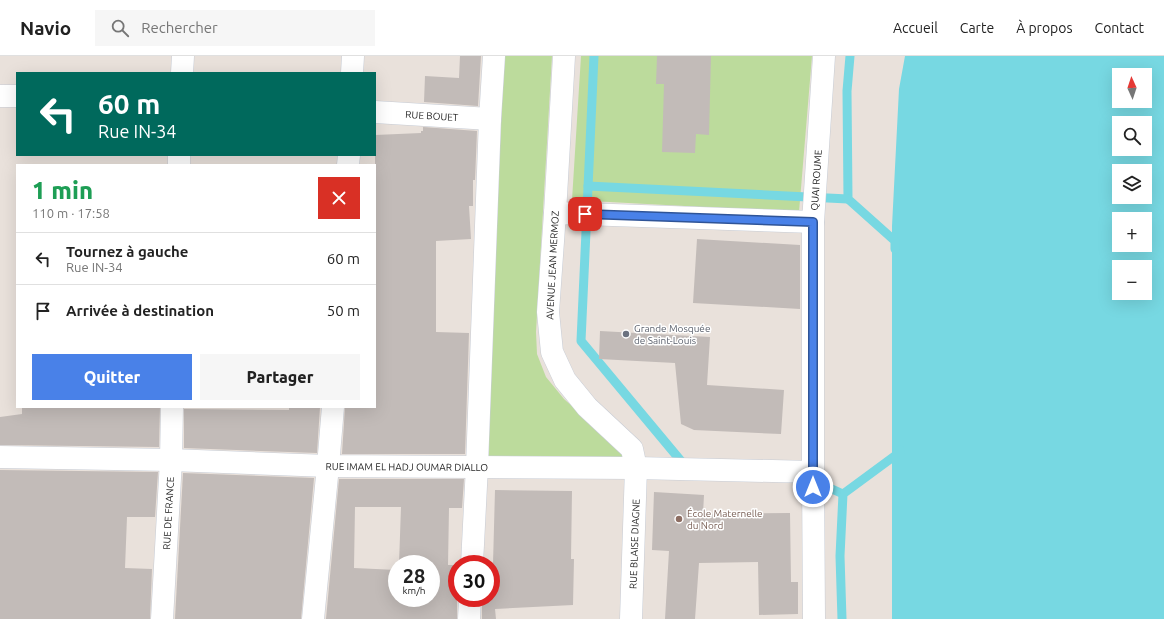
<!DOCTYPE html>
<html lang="fr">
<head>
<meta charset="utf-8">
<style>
	:root { --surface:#fff; --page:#f6f6f6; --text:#222; --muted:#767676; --line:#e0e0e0; --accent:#4981e8 }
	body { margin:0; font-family:Ubuntu,sans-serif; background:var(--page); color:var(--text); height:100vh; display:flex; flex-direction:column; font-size:15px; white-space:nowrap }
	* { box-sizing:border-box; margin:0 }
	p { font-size:13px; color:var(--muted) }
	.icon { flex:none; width:22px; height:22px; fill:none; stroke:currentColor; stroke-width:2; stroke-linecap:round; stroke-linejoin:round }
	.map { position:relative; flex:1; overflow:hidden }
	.side { position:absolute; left:16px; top:108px; width:360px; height:244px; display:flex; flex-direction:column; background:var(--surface); border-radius:0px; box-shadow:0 4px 16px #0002 }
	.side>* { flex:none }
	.top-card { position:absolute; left:16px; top:16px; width:360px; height:84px; border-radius:0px; box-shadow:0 4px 16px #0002; background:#00695c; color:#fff; overflow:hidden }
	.needle { width:26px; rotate:357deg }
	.controls { position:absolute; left:1112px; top:12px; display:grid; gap:8px }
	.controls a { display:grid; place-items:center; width:40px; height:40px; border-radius:0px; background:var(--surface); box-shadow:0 4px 16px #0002; font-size:20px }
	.speed { position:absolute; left:388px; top:499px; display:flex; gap:8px; font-size:20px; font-weight:700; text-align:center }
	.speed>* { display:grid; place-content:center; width:52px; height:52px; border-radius:50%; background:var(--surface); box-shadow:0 4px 16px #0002; line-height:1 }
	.speed small { font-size:10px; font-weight:400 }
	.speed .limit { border:6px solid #d22; background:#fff; color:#111 }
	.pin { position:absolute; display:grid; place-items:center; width:34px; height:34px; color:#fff; margin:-17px; border-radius:8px; box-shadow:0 2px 6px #0006 }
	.me { position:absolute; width:44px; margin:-22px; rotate:0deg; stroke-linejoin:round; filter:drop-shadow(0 0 3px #0008) }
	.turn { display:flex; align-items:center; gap:14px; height:84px; padding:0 16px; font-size:18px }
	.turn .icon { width:52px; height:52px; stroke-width:2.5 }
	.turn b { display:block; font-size:28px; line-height:34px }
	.round { display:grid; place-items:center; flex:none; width:42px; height:42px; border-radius:0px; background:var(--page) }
	.head { display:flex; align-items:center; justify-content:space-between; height:68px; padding:0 16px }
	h1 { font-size:24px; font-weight:800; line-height:30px; color:#1e9e55 }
	.button { display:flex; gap:8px; margin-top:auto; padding:8px 16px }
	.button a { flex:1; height:46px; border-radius:0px; background:var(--accent); color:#fff; font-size:16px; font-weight:800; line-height:46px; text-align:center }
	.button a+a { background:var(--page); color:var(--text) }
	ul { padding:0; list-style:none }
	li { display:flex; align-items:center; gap:12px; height:52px; padding:0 16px; border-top:1px solid var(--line) }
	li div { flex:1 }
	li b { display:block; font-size:15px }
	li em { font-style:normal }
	header { display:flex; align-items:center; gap:24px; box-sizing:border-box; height:56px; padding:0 20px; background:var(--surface); border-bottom:1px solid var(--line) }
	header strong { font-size:19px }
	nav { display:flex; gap:22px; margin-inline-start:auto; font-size:14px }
	.search { width:280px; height:36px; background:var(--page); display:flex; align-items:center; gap:10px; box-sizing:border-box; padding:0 14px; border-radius:0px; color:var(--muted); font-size:15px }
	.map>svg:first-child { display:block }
	.green { fill:#bcdb9c }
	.water { fill:#77d8e2; fill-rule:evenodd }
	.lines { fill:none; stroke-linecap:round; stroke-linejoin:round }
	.stream { stroke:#77d8e2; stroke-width:9 }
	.building { fill:#c2bbb8; fill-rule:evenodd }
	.minor-casing { stroke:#c7ccd5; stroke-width:23 }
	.minor { stroke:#fff; stroke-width:22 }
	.route-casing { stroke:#2f5497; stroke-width:10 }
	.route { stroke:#4981e8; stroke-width:7 }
	.worship-dot { fill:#6b7280; stroke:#fff; stroke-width:1.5 }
	.education-dot { fill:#8d6e63; stroke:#fff; stroke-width:1.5 }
	.labels { text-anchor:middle; stroke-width:3; stroke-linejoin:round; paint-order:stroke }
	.street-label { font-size:10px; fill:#282828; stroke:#fff }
	.worship-label { font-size:10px; fill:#5b616d; stroke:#fff; text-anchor:start }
	.education-label { font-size:10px; fill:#785e54; stroke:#fff; text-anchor:start }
</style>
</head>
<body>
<header>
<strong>Navio</strong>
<div class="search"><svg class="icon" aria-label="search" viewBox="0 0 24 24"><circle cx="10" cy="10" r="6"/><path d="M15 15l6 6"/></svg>Rechercher</div>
<nav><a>Accueil</a><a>Carte</a><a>À propos</a><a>Contact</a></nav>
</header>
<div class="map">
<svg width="1164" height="563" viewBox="0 0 1164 563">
	<rect width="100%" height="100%" fill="#e9e1db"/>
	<!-- green -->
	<g class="green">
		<polygon points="504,0 552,0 536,276 537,298 546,321 564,343 591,367 630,406 486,402"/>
		<polygon points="581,0 812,0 799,156 572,144"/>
	</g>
	<!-- water -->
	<path class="water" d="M905,0H1164V563H892V170L899,33ZM1119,19H1145V45H1119ZM1119,67H1145V93H1119ZM1119,115H1145V141H1119ZM1119,163H1145V189H1119ZM1119,211H1145V237H1119Z"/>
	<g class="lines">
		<!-- stream -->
		<g class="stream">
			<polyline points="594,0 581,285 686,411"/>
			<polyline points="850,0 847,35 848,143 895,185 895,193"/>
			<polyline points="588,130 848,143"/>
			<polyline points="814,425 843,438"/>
			<polyline points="842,563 840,500 843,438 900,396 900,394"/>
		</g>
	</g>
	<!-- building -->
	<g class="building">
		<polygon points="460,0 481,0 478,50 424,46 425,20 459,22"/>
		<polygon points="657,0 711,0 709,79 696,78 695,97 662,96 664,28 656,28"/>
		<polygon points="423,71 477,75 475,124 473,124 473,150 469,150 471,183 436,185 436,276 469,277 465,398 342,398 345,351 375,351 375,79 421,77 421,75 423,75"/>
		<polygon points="697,183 800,189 800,253 693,247"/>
		<polygon points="600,275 710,281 707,329 784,334 781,378 694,374 681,368 675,307 599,303"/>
		<polygon points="22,351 160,351 159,391 0,389 0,361 22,358"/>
		<polygon points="289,351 320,351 317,397 184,392 184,353 289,354"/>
		<polygon points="0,414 158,416 155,461 127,461 125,512 152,513 150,563 0,563"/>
		<polygon points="183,417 314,422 301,563 175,563"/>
		<path d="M339,423H464L462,452H449L448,509H457V563H326ZM355,451H401L399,508H431V542H397V514L354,512Z"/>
		<polygon points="495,434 572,435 571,503 574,503 573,549 495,553 496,563 482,563 482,542 491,542 491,508 493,508"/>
		<polygon points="654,436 704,439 703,458 790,457 791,526 798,526 798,558 759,559 758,506 699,507 695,563 665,563 669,495 652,494"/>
	</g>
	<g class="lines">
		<!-- minor casing -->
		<g class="minor-casing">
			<g id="minor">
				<polyline points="564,0 555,157 548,256 552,296 565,324 587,351 632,393 636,412 631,563"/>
				<polyline points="182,17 183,0"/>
				<polyline points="352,17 353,0"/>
				<polyline points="0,40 17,40"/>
				<path id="s1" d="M375,56L490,63"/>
				<polyline points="179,109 179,99"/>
				<polyline points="348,109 349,99"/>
				<polyline points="555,157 813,166"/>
				<path id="s2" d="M0,401L171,404L328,410L636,412L813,416"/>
				<polyline points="472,508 477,410 490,63 494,0"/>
				<path id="s3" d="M162,563L171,404L172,351"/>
				<polyline points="313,563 328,410 333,351"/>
				<polyline points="469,563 470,542"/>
				<path id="s4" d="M814,563L813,416V166L824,0"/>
			</g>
		</g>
		<!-- minor -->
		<use href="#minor" class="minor"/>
	</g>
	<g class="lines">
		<!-- route casing -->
		<g class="route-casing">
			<polyline id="route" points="585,158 813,166 813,431"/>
		</g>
		<!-- route -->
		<use href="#route" class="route"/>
	</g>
	<!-- markers -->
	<circle class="worship-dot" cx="626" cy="278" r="4"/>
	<circle class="education-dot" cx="679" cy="463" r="4"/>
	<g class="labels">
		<!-- street labels -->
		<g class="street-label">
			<text dy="4" stroke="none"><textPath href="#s1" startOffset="57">RUE BOUET</textPath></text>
			<text dy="4" stroke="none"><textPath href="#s4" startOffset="439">QUAI ROUME</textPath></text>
			<text transform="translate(552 209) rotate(-87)" y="4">AVENUE JEAN MERMOZ</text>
			<text dy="4" stroke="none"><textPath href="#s2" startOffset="407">RUE IMAM EL HADJ OUMAR DIALLO</textPath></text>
			<text dy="4" stroke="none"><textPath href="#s3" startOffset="106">RUE DE FRANCE</textPath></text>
			<text transform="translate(634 488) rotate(-88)" y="4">RUE BLAISE DIAGNE</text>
		</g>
		<!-- worship labels -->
		<g class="worship-label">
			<text x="634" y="276">Grande Mosquée<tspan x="634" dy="12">de Saint-Louis</tspan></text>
		</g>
		<!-- education labels -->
		<g class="education-label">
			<text x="687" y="461">École Maternelle<tspan x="687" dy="12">du Nord</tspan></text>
		</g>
	</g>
</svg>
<div class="controls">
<a><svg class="needle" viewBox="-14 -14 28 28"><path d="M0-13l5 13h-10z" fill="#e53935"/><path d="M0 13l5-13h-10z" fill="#767676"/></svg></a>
<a><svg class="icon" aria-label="search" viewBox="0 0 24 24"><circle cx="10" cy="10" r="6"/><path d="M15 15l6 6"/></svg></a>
<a><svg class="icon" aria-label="layers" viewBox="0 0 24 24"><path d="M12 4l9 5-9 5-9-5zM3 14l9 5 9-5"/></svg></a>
<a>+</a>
<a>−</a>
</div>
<div class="speed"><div>28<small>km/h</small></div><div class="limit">30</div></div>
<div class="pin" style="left:585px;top:158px;background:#d93025"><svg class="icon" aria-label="arrive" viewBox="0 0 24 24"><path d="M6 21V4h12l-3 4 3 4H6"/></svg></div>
<svg class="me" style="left:813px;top:431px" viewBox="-20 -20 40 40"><circle r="17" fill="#4981e8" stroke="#fff" stroke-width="3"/><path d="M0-11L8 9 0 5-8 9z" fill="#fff"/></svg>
<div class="top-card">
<div class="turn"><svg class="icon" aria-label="left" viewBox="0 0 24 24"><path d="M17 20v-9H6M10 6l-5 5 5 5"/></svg><div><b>60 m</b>Rue IN-34</div></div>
</div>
<section class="side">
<div class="head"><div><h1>1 min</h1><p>110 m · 17:58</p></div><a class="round" style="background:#d93025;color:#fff"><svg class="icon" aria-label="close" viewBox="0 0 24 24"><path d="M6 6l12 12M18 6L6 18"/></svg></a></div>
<ul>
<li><svg class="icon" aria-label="left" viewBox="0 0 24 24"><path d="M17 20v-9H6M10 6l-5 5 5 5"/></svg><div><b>Tournez à gauche</b><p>Rue IN-34</p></div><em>60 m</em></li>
<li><svg class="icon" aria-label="arrive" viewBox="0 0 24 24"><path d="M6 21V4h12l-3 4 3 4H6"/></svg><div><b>Arrivée à destination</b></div><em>50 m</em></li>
</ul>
<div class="button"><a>Quitter</a><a>Partager</a></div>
</section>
</div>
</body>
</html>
